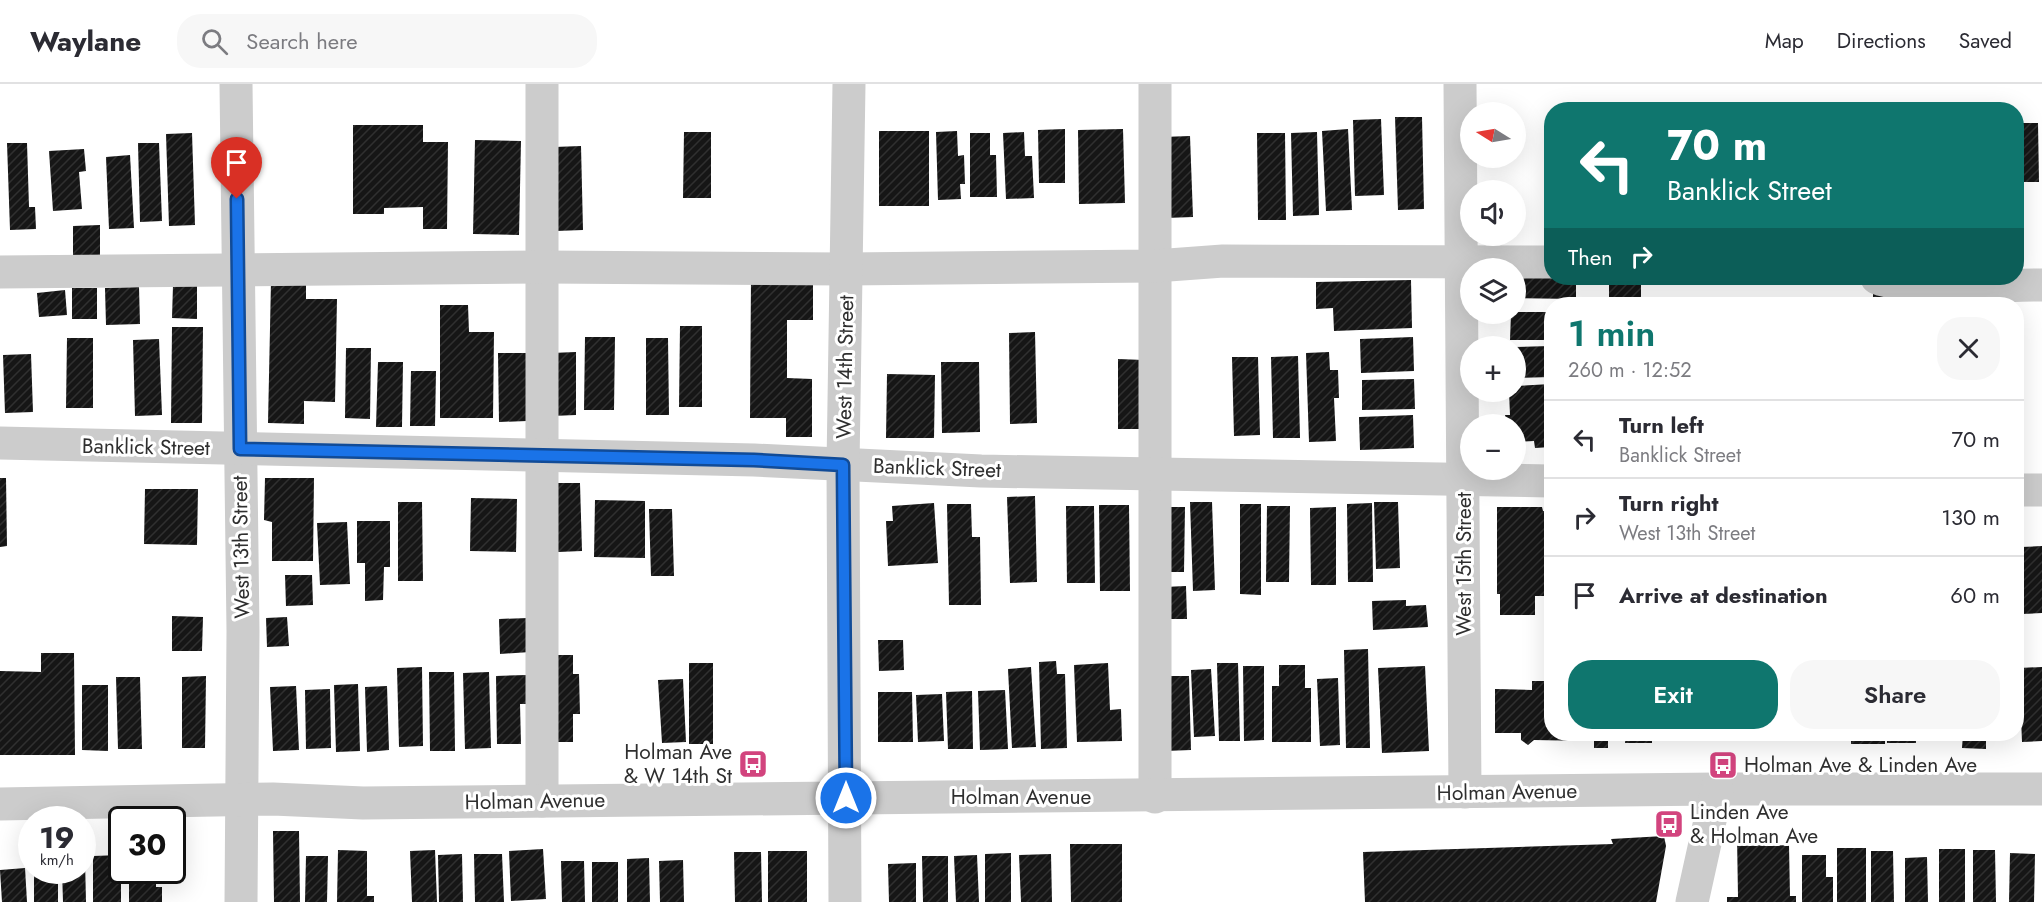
<!DOCTYPE html>
<html lang="en">
<head>
<meta charset="utf-8">
<style>
	:root { --surface:#fff; --page:#f7f7f7; --text:#2b2b33; --muted:#7c7c81; --line:#e1e1e2; --accent:#0f766e }
	body { margin:0; font-family:Jost,sans-serif; background:var(--page); color:var(--text); height:100vh; display:flex; flex-direction:column; font-size:22px; white-space:nowrap }
	* { box-sizing:border-box; margin:0 }
	p { font-size:20px; color:var(--muted) }
	.icon { flex:none; width:33px; height:33px; fill:none; stroke:currentColor; stroke-width:2; stroke-linecap:round; stroke-linejoin:round }
	.map { position:relative; flex:1; overflow:hidden }
	.sheet { position:absolute; left:1544px; top:213px; width:480px; height:444px; display:flex; flex-direction:column; background:var(--surface); border-radius:24px; box-shadow:0 6px 24px #0002 }
	.sheet>* { flex:none }
	.hud { position:absolute; left:1544px; top:18px; width:480px; height:183px; border-radius:24px; box-shadow:0 6px 24px #0002; background:#0f766e; color:#fff; overflow:hidden }
	.needle { width:39px; rotate:281deg }
	.controls { position:absolute; left:1460px; top:18px; display:grid; gap:12px }
	.controls a { display:grid; place-items:center; width:66px; height:66px; border-radius:50%; background:var(--surface); box-shadow:0 6px 24px #0002; font-size:30px }
	.speed { position:absolute; left:18px; top:722px; display:flex; gap:12px; font-size:30px; font-weight:700; text-align:center }
	.speed>* { display:grid; place-content:center; width:78px; height:78px; border-radius:50%; background:var(--surface); box-shadow:0 6px 24px #0002; line-height:1 }
	.speed small { font-size:15px; font-weight:400 }
	.speed .limit { border:3px solid #111; border-radius:9px; background:#fff; color:#111 }
	.pin { position:absolute; display:grid; place-items:center; width:51px; height:51px; color:#fff; margin:-62px -26px; border-radius:50% 50% 50% 0; rotate:-45deg; box-shadow:0 0 6px #0007 }
	.pin .icon { rotate:45deg }
	.me { position:absolute; width:66px; margin:-33px; rotate:0deg; stroke-linejoin:round; filter:drop-shadow(0 0 4px #0008) }
	.turn { display:flex; align-items:center; gap:21px; height:126px; padding:0 24px; font-size:27px }
	.turn .icon { width:78px; height:78px; stroke-width:2.5 }
	.turn b { display:block; font-size:42px; line-height:51px }
	.then { display:flex; align-items:center; height:57px; padding:0 24px; background:#0003; gap:12px; font-size:22px }
	.round { display:grid; place-items:center; flex:none; width:63px; height:63px; border-radius:24px; background:var(--page) }
	.headline { display:flex; align-items:center; justify-content:space-between; height:102px; padding:0 24px }
	h1 { font-size:36px; font-weight:600; line-height:45px; color:var(--accent) }
	.cta { display:flex; gap:12px; margin-top:auto; padding:12px 24px }
	.cta a { flex:1; height:69px; border-radius:24px; background:var(--accent); color:#fff; font-size:24px; font-weight:600; line-height:69px; text-align:center }
	.cta a+a { background:var(--page); color:var(--text) }
	ul { padding:0; list-style:none }
	li { display:flex; align-items:center; gap:18px; height:78px; padding:0 24px; border-top:2px solid var(--line) }
	li div { flex:1 }
	li b { display:block; font-size:22px }
	li em { font-style:normal }
	header { display:flex; align-items:center; gap:36px; box-sizing:border-box; height:84px; padding:0 30px; background:var(--surface); border-bottom:2px solid var(--line) }
	header strong { font-size:28px }
	nav { display:flex; gap:33px; margin-inline-start:auto; font-size:21px }
	.search { width:420px; height:54px; background:var(--page); display:flex; align-items:center; gap:15px; box-sizing:border-box; padding:0 21px; border-radius:24px; color:var(--muted); font-size:22px }
	.map>svg:first-child { display:block }
	.building { fill:url(#building-hatch) }
	.lines { fill:none; stroke-linecap:round; stroke-linejoin:round }
	.minor { stroke:#ccc; stroke-width:33 }
	.route-casing { stroke:#114b97; stroke-width:15 }
	.route { stroke:#1a73e8; stroke-width:10 }
	.labels { text-anchor:middle; stroke-width:6; stroke-linejoin:round; paint-order:stroke }
	.street-label { font-size:21px; fill:#2f2f2f; stroke:#fff }
	.poi-label { font-size:21px; fill:#2f2f2f; stroke:#fff; text-anchor:start }
</style>
</head>
<body>
<header>
<strong>Waylane</strong>
<div class="search"><svg class="icon" aria-label="search" viewBox="0 0 24 24"><circle cx="10" cy="10" r="6"/><path d="M15 15l6 6"/></svg>Search here</div>
<nav><a>Map</a><a>Directions</a><a>Saved</a></nav>
</header>
<div class="map">
<svg width="2042" height="818" viewBox="0 0 2042 818">
	<defs>
		<pattern id="building-hatch" width="6" height="6" patternUnits="userSpaceOnUse" patternTransform="scale(1.5)"><rect width="6" height="6" fill="#161616"/><path d="M-1 1l2-2M0 6l6-6M5 7l2-2" fill="none" stroke="#303030"/></pattern>
	</defs>
	<rect width="100%" height="100%" fill="#fff"/>
	<!-- building -->
	<g class="building">
		<polygon points="1395,33 1422,33 1424,125 1398,126"/>
		<polygon points="1381,35 1384,111 1355,112 1353,36"/>
		<polygon points="2017,39 2038,39 2039,98 2016,98"/>
		<polygon points="353,41 423,41 423,58 448,58 447,145 423,145 423,123 384,124 384,130 353,130"/>
		<polygon points="1065,45 1065,99 1039,99 1038,46"/>
		<polygon points="1123,45 1125,119 1079,120 1078,46"/>
		<polygon points="1348,45 1352,126 1326,127 1322,47"/>
		<rect x="879" y="47" width="50" height="75"/>
		<polygon points="957,47 958,72 964,71 965,100 960,100 961,115 938,116 936,48"/>
		<polygon points="684,48 711,48 711,114 683,114"/>
		<polygon points="1024,48 1025,72 1032,72 1034,114 1006,115 1003,49"/>
		<polygon points="1317,48 1319,131 1293,132 1291,49"/>
		<polygon points="192,49 195,141 169,142 166,50"/>
		<polygon points="970,49 990,49 990,71 996,71 997,113 970,113"/>
		<polygon points="1257,49 1285,49 1286,136 1258,136"/>
		<polygon points="1190,52 1193,133 1165,134 1162,53"/>
		<polygon points="475,56 521,57 519,151 473,150"/>
		<polygon points="7,59 27,59 29,123 35,123 36,145 10,146"/>
		<polygon points="138,59 159,59 162,137 140,138"/>
		<polygon points="581,62 583,146 556,147 554,63"/>
		<polygon points="84,65 86,87 79,88 82,125 53,127 49,67"/>
		<polygon points="130,71 134,144 109,145 106,73"/>
		<polygon points="100,141 100,171 73,172 73,142"/>
		<polygon points="1515,187 1551,194 1576,194 1576,215 1515,214"/>
		<rect x="1609" y="194" width="32" height="26"/>
		<polygon points="751,195 813,196 813,236 787,236 787,294 812,295 812,353 786,353 786,334 750,334"/>
		<polygon points="1411,196 1412,244 1334,247 1333,224 1316,225 1316,198"/>
		<polygon points="271,197 306,198 306,215 337,215 335,318 304,317 304,340 268,339"/>
		<polygon points="173,201 197,201 197,235 172,234"/>
		<polygon points="139,203 140,240 106,241 105,204"/>
		<rect x="72" y="204" width="25" height="31"/>
		<polygon points="65,206 67,231 39,233 37,209"/>
		<polygon points="1873,210 1906,211 1906,220 1873,220"/>
		<rect x="1910" y="215" width="30" height="5"/>
		<polygon points="440,221 468,221 469,248 494,248 493,334 440,334"/>
		<polygon points="1515,228 1551,228 1551,256 1510,256 1511,230"/>
		<polygon points="680,242 702,242 702,323 679,323"/>
		<polygon points="172,243 203,243 202,339 171,339"/>
		<polygon points="1035,248 1037,339 1010,340 1009,249"/>
		<polygon points="585,253 615,253 614,326 584,326"/>
		<polygon points="1413,253 1414,287 1361,289 1360,255"/>
		<polygon points="67,254 93,254 93,324 66,324"/>
		<polygon points="646,254 668,254 669,331 646,331"/>
		<polygon points="159,255 162,331 135,332 133,256"/>
		<polygon points="1551,262 1551,293 1515,294 1515,263"/>
		<polygon points="346,264 371,264 370,335 345,334"/>
		<polygon points="576,268 576,331 552,332 551,269"/>
		<polygon points="1329,268 1330,286 1338,286 1339,314 1334,314 1336,357 1309,358 1306,269"/>
		<polygon points="498,269 526,269 527,337 499,338"/>
		<polygon points="31,270 33,328 5,329 3,271"/>
		<polygon points="1298,272 1300,354 1273,354 1271,273"/>
		<polygon points="1232,273 1258,273 1260,351 1234,352"/>
		<polygon points="1118,275 1144,276 1143,345 1118,345"/>
		<polygon points="378,278 403,278 402,343 376,343"/>
		<polygon points="941,278 979,278 980,348 942,349"/>
		<polygon points="411,287 436,287 435,342 410,342"/>
		<polygon points="887,290 935,291 934,354 886,354"/>
		<polygon points="1414,295 1415,325 1362,326 1362,296"/>
		<polygon points="1551,300 1551,363 1535,364 1534,357 1515,358 1515,340 1506,340 1505,331 1510,331 1509,308 1515,308 1515,302"/>
		<polygon points="1413,331 1414,364 1360,366 1359,333"/>
		<polygon points="0,394 6,394 7,462 0,463"/>
		<polygon points="265,394 314,394 313,477 272,477 272,438 264,436"/>
		<polygon points="556,399 580,399 582,467 558,468"/>
		<polygon points="145,405 198,405 197,461 144,460"/>
		<polygon points="1035,412 1037,498 1010,499 1007,413"/>
		<polygon points="471,414 517,415 516,468 470,467"/>
		<polygon points="595,416 645,417 645,474 594,473"/>
		<polygon points="398,418 422,418 423,497 398,497"/>
		<polygon points="1190,418 1212,418 1215,506 1193,507"/>
		<polygon points="1374,418 1398,418 1400,484 1376,485"/>
		<polygon points="934,419 938,479 888,482 886,437 893,437 892,422"/>
		<polygon points="1372,419 1373,498 1348,498 1347,420"/>
		<polygon points="947,420 971,420 972,453 980,453 981,521 949,521"/>
		<polygon points="1240,420 1261,420 1261,511 1240,510"/>
		<polygon points="1099,421 1129,421 1130,507 1100,507"/>
		<polygon points="1066,422 1094,422 1095,499 1067,499"/>
		<polygon points="1267,422 1290,422 1289,498 1266,498"/>
		<polygon points="1161,423 1185,423 1184,488 1160,488"/>
		<polygon points="1336,423 1336,501 1311,501 1310,424"/>
		<polygon points="1497,423 1542,423 1543,427 1551,427 1551,476 1545,476 1544,512 1535,512 1535,531 1500,531 1500,510 1497,510"/>
		<polygon points="649,425 672,425 674,492 651,492"/>
		<polygon points="357,437 390,437 390,483 384,483 383,516 365,517 365,479 357,479"/>
		<polygon points="347,438 350,500 320,501 317,439"/>
		<polygon points="2042,462 2042,529 2022,530 2021,463"/>
		<polygon points="285,491 312,491 313,521 286,522"/>
		<polygon points="1186,502 1187,535 1165,535 1164,503"/>
		<polygon points="1406,516 1406,522 1426,521 1428,543 1373,546 1372,517"/>
		<polygon points="172,532 203,533 202,567 172,567"/>
		<polygon points="287,533 289,562 267,563 266,534"/>
		<polygon points="528,534 530,568 500,570 499,535"/>
		<polygon points="878,556 903,556 904,586 879,587"/>
		<polygon points="1368,565 1370,664 1346,664 1344,566"/>
		<polygon points="41,569 74,569 75,671 0,671 0,587 41,588"/>
		<polygon points="551,571 573,571 573,590 579,590 580,630 573,630 573,658 552,658"/>
		<polygon points="1056,577 1057,590 1065,590 1067,664 1041,665 1039,578"/>
		<rect x="689" y="579" width="24" height="81"/>
		<polygon points="1108,579 1110,626 1121,625 1122,657 1077,658 1074,581"/>
		<polygon points="1217,579 1238,579 1240,657 1219,657"/>
		<polygon points="1279,581 1305,581 1305,604 1311,604 1311,658 1272,658 1272,602 1279,602"/>
		<polygon points="1243,582 1264,582 1264,656 1244,657"/>
		<polygon points="1425,582 1429,667 1382,669 1378,584"/>
		<polygon points="422,583 423,662 399,663 397,584"/>
		<polygon points="1031,583 1036,663 1012,664 1008,585"/>
		<polygon points="2042,583 2042,657 2022,658 2019,584"/>
		<polygon points="1211,585 1215,652 1194,653 1191,586"/>
		<polygon points="429,588 454,588 455,667 430,667"/>
		<polygon points="489,588 491,664 465,665 463,589"/>
		<polygon points="527,591 527,620 520,620 521,660 497,660 496,592"/>
		<polygon points="206,592 205,664 182,664 182,593"/>
		<polygon points="1163,592 1189,592 1191,666 1165,667"/>
		<polygon points="116,593 140,593 142,665 118,665"/>
		<polygon points="1338,594 1340,661 1320,662 1317,595"/>
		<polygon points="683,595 686,658 662,659 658,596"/>
		<polygon points="1532,597 1551,597 1551,650 1588,650 1588,657 1534,656 1528,661 1521,656 1521,649 1495,649 1495,605 1532,606"/>
		<polygon points="358,600 360,667 336,668 334,601"/>
		<polygon points="82,601 108,601 108,667 82,666"/>
		<polygon points="296,602 299,666 273,667 270,603"/>
		<polygon points="387,602 389,666 367,668 365,603"/>
		<polygon points="330,605 331,664 306,665 305,606"/>
		<polygon points="1005,606 1008,665 980,666 978,607"/>
		<polygon points="972,607 973,665 948,665 946,608"/>
		<polygon points="878,608 912,608 913,658 878,658"/>
		<polygon points="942,610 944,657 918,658 916,611"/>
		<rect x="1594" y="650" width="14" height="14"/>
		<polygon points="1626,650 1652,650 1652,659 1625,659"/>
		<rect x="1715" y="650" width="25" height="4"/>
		<rect x="1851" y="650" width="34" height="10"/>
		<rect x="1887" y="650" width="29" height="9"/>
		<rect x="1925" y="650" width="21" height="6"/>
		<polygon points="1963,650 1986,650 1986,665 1962,664"/>
		<polygon points="273,747 299,747 300,818 274,818"/>
		<polygon points="1664,752 1666,762 1656,818 1365,818 1363,768 1613,760 1611,755"/>
		<polygon points="1737,752 1768,752 1768,762 1789,761 1790,812 1796,812 1796,818 1727,818 1727,813 1738,813"/>
		<polygon points="1070,760 1122,760 1122,818 1071,818"/>
		<rect x="1837" y="764" width="29" height="54"/>
		<polygon points="543,765 546,815 511,817 509,767"/>
		<rect x="1939" y="765" width="26" height="53"/>
		<polygon points="338,766 367,767 367,812 374,812 374,818 337,818"/>
		<polygon points="435,766 437,818 412,818 410,767"/>
		<polygon points="1973,766 1995,766 1996,818 1973,818"/>
		<rect x="768" y="767" width="39" height="51"/>
		<polygon points="1871,767 1893,767 1894,818 1871,818"/>
		<polygon points="734,768 761,768 762,818 735,818"/>
		<polygon points="1011,769 1011,818 985,818 985,770"/>
		<polygon points="2010,769 2035,770 2034,818 2009,818"/>
		<polygon points="462,770 463,818 439,818 438,771"/>
		<polygon points="474,770 502,770 504,818 475,818"/>
		<polygon points="1051,770 1052,818 1021,818 1019,771"/>
		<polygon points="121,771 121,818 93,818 93,772"/>
		<polygon points="977,771 979,818 956,818 954,772"/>
		<polygon points="1802,771 1826,771 1826,793 1833,793 1833,818 1802,818"/>
		<polygon points="306,772 328,772 327,818 305,818"/>
		<polygon points="922,772 948,772 948,818 923,818"/>
		<polygon points="1927,773 1928,818 1905,818 1905,774"/>
		<polygon points="649,774 650,818 627,818 627,775"/>
		<polygon points="82,776 85,776 86,818 63,818 62,786 82,786"/>
		<polygon points="683,776 684,818 660,818 659,777"/>
		<polygon points="561,777 584,777 585,818 562,818"/>
		<rect x="592" y="778" width="26" height="40"/>
		<polygon points="916,779 916,818 889,818 888,780"/>
		<polygon points="25,784 27,818 2,818 0,786"/>
		<rect x="34" y="786" width="24" height="32"/>
		<polygon points="129,786 156,786 156,803 162,803 162,818 129,818"/>
	</g>
	<g class="lines">
		<!-- minor -->
		<g class="minor">
			<polyline points="236,0 243,547 241,818"/>
			<polyline points="542,0 542,717"/>
			<polyline points="1155,0 1155,713"/>
			<polyline points="1460,0 1465,708"/>
			<polyline points="0,188 543,183 846,185 1155,182 1223,177 1551,178"/>
			<path d="M1877,194C1915,208 1998,201 2042,201"/>
			<polyline points="0,359 754,376 981,387 1551,397"/>
			<polyline points="2016,406 2042,406"/>
			<polyline points="0,720 273,715 363,719 1717,705 2042,705"/>
			<polyline points="845,818 843,381 849,0"/>
			<polyline points="1692,818 1717,705"/>
		</g>
	</g>
	<g class="lines">
		<!-- route casing -->
		<g class="route-casing">
			<polyline id="route" points="237,115 240,365 754,376 843,381 846,714"/>
		</g>
		<!-- route -->
		<use href="#route" class="route"/>
	</g>
	<!-- icons -->
	<defs>
		<g id="bus-square" transform="scale(1.5)"><rect x="-9" y="-9" width="18" height="18" rx="4" fill="#d2447e" stroke="#fff"/><path d="M-5-6H5V4H4V6H2V4H-2V6H-4V4H-5ZM-3.5-4V0h7V-4ZM-3.5 1.2v1.5H-2V1.2ZM2 1.2v1.5H3.5V1.2Z" fill="#fff"/></g>
	</defs>
	<g fill-rule="evenodd">
		<use href="#bus-square" x="753" y="680"/>
		<use href="#bus-square" x="1723" y="681"/>
		<use href="#bus-square" x="1669" y="740"/>
	</g>
	<g class="labels">
		<!-- street labels -->
		<g class="street-label">
			<text transform="translate(845 283) rotate(-89)" y="7">West 14th Street</text>
			<text transform="translate(146 363) rotate(1)" y="7">Banklick Street</text>
			<text transform="translate(937 384) rotate(2)" y="7">Banklick Street</text>
			<text transform="translate(241 463) rotate(-91)" y="7">West 13th Street</text>
			<text transform="translate(1464 480) rotate(-90)" y="7">West 15th Street</text>
			<text transform="translate(1507 708) rotate(-1)" y="7">Holman Avenue</text>
			<text x="1021" y="720">Holman Avenue</text>
			<text transform="translate(535 717) rotate(-1)" y="7">Holman Avenue</text>
		</g>
		<!-- poi labels -->
		<g class="poi-label">
			<text x="732" y="675" text-anchor="end">Holman Ave<tspan x="732" dy="24">&amp; W 14th St</tspan></text>
			<text x="1744" y="688">Holman Ave &amp; Linden Ave</text>
			<text x="1690" y="735">Linden Ave<tspan x="1690" dy="24">&amp; Holman Ave</tspan></text>
		</g>
	</g>
</svg>
<div class="controls">
<a><svg class="needle" viewBox="-14 -14 28 28"><path d="M0-13l5 13h-10z" fill="#e53935"/><path d="M0 13l5-13h-10z" fill="#7c7c81"/></svg></a>
<a><svg class="icon" aria-label="sound" viewBox="0 0 24 24"><path d="M4 9h4l5-4v14l-5-4H4zM17 9q2 3 0 6"/></svg></a>
<a><svg class="icon" aria-label="layers" viewBox="0 0 24 24"><path d="M12 4l9 5-9 5-9-5zM3 14l9 5 9-5"/></svg></a>
<a>+</a>
<a>−</a>
</div>
<div class="speed"><div>19<small>km/h</small></div><div class="limit">30</div></div>
<div class="pin" style="left:237px;top:115px;background:#d93025"><svg class="icon" aria-label="arrive" viewBox="0 0 24 24"><path d="M6 21V4h12l-3 4 3 4H6"/></svg></div>
<svg class="me" style="left:846px;top:714px" viewBox="-20 -20 40 40"><circle r="17" fill="#1a73e8" stroke="#fff" stroke-width="3"/><path d="M0-11L8 9 0 5-8 9z" fill="#fff"/></svg>
<div class="hud">
<div class="turn"><svg class="icon" aria-label="left" viewBox="0 0 24 24"><path d="M17 20v-9H6M10 6l-5 5 5 5"/></svg><div><b>70 m</b>Banklick Street</div></div>
<div class="then">Then<svg class="icon" aria-label="right" viewBox="0 0 24 24"><path d="M7 20v-9h11M14 6l5 5-5 5"/></svg></div>
</div>
<section class="sheet">
<div class="headline"><div><h1>1 min</h1><p>260 m · 12:52</p></div><a class="round"><svg class="icon" aria-label="close" viewBox="0 0 24 24"><path d="M6 6l12 12M18 6L6 18"/></svg></a></div>
<ul>
<li><svg class="icon" aria-label="left" viewBox="0 0 24 24"><path d="M17 20v-9H6M10 6l-5 5 5 5"/></svg><div><b>Turn left</b><p>Banklick Street</p></div><em>70 m</em></li>
<li><svg class="icon" aria-label="right" viewBox="0 0 24 24"><path d="M7 20v-9h11M14 6l5 5-5 5"/></svg><div><b>Turn right</b><p>West 13th Street</p></div><em>130 m</em></li>
<li><svg class="icon" aria-label="arrive" viewBox="0 0 24 24"><path d="M6 21V4h12l-3 4 3 4H6"/></svg><div><b>Arrive at destination</b></div><em>60 m</em></li>
</ul>
<div class="cta"><a>Exit</a><a>Share</a></div>
</section>
</div>
</body>
</html>
